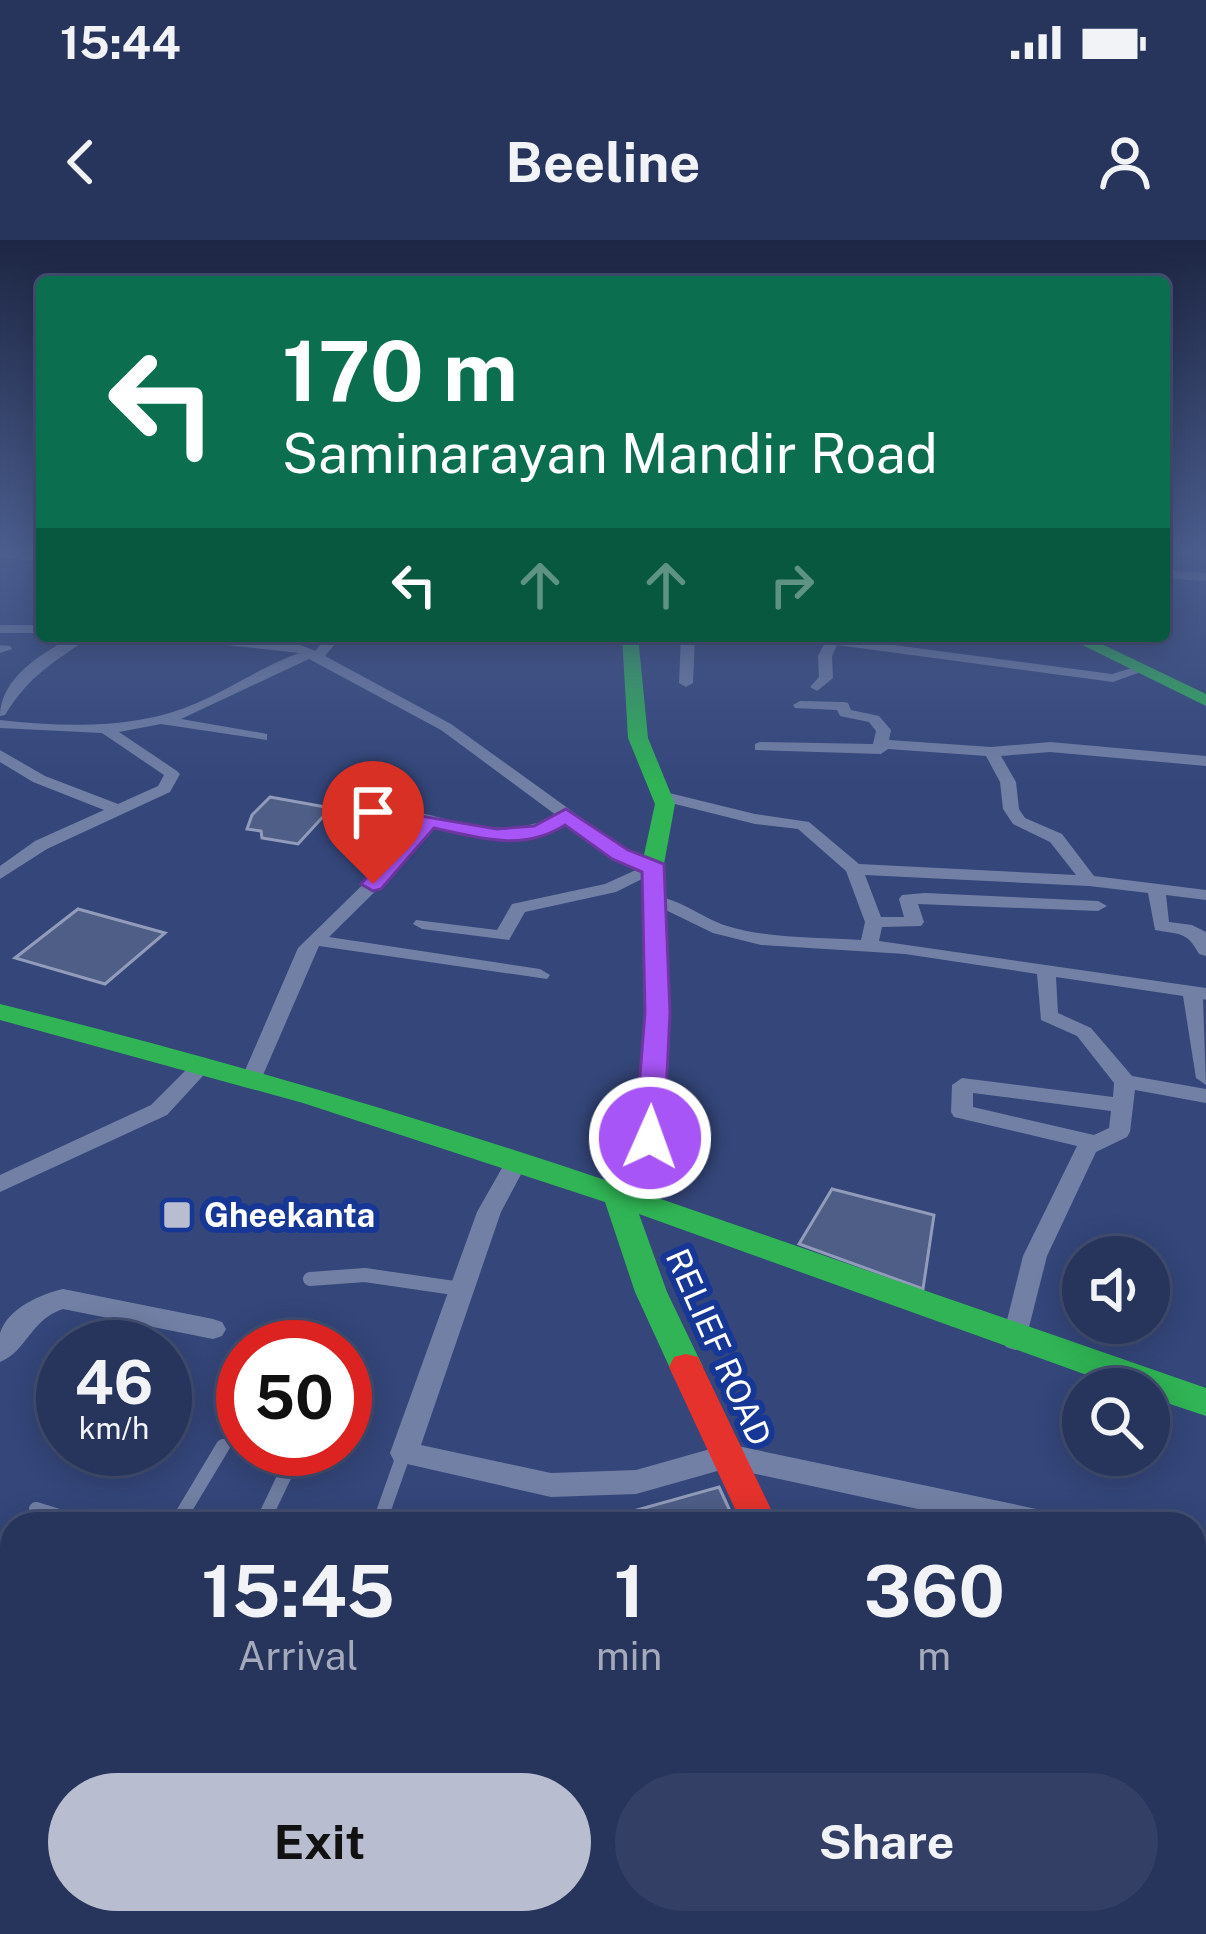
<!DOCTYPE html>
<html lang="en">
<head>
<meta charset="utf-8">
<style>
	:root { --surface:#27345c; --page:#333f65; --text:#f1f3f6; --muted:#a4aabb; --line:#434f72; --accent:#b8bed0 }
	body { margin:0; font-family:"Public Sans",sans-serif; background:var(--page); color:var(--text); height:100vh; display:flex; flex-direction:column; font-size:45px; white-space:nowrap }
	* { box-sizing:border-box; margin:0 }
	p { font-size:39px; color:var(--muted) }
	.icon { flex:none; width:66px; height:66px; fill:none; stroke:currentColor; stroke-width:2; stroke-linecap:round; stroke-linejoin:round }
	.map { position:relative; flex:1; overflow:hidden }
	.details { position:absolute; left:0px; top:1272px; width:1206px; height:423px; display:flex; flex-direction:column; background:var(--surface); border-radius:36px 36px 0 0; box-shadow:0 6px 30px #0003,0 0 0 3px var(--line) }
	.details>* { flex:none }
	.hud { position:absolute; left:36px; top:36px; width:1134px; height:366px; border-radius:12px; box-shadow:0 6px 30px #0003,0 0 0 3px var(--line); background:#0b6e4f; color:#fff; overflow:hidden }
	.tools { position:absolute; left:1062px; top:996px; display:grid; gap:24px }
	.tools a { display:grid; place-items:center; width:108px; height:108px; border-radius:50%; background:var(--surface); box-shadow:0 6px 30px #0003,0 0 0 3px var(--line); font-size:60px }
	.speed { position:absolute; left:36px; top:1080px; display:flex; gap:24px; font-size:60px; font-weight:700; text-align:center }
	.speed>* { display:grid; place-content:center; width:156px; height:156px; border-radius:50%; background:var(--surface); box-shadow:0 6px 30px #0003,0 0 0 3px var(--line); line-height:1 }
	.speed small { font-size:30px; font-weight:400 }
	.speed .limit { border:18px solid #d22; background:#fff; color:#111 }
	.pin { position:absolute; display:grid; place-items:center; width:102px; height:102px; color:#fff; margin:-123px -51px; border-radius:50% 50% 50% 0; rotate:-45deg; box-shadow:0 0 12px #0007 }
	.pin .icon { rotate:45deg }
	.me { position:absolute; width:132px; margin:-66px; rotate:2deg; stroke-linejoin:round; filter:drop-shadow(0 0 9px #0008) }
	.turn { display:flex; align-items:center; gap:42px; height:252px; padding:0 48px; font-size:54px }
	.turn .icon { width:156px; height:156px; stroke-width:2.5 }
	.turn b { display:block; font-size:84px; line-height:102px }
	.lanes { display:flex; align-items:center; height:114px; padding:0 48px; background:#0003; justify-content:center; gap:60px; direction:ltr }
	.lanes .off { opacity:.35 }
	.eta { display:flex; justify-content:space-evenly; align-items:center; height:204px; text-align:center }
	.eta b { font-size:72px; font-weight:700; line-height:84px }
	.button { display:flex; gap:24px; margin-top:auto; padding:24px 48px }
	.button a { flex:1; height:138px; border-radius:72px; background:var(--accent); color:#111; font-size:48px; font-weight:700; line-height:138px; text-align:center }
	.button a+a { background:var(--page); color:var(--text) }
	.status { display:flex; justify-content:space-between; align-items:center; height:84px; padding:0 60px; background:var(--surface); direction:ltr }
	.status svg { height:33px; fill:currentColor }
	header { display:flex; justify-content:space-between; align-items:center; height:156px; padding:0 48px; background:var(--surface); font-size:54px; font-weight:700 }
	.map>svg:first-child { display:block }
	.building { fill:#4f5e87; stroke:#929cba; stroke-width:3 }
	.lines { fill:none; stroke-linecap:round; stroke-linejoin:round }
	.lane-far1 { stroke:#7280a5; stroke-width:14 }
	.lane { stroke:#7280a5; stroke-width:16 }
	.street { fill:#7280a5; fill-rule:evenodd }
	.fast { fill:#30b455; fill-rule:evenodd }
	.jam { fill:#e5322d; fill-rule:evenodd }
	.route { fill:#a855f7; stroke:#6d37a1; stroke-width:3 }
	.poi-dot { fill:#b8bed0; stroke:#173797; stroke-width:4.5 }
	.labels { text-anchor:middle; stroke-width:12; stroke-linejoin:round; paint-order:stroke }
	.poi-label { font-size:33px; font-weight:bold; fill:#fff; stroke:#173797; text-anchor:start }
	.street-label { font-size:33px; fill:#fff; stroke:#173797 }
</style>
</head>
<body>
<div class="status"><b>15:44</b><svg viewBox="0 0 49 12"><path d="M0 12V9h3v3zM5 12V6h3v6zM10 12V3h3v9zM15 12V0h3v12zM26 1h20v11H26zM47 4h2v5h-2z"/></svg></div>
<header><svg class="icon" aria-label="back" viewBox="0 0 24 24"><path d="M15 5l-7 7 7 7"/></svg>Beeline<svg class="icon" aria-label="person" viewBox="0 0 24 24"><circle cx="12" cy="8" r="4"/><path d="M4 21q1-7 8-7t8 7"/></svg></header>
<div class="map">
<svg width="1206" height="1694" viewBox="0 0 1206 1694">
	<rect width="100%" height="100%" fill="#34467a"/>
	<!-- building -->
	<g class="building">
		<polygon points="270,557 331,568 298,604 262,598 261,591 247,589 252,575"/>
		<polygon points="78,669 165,693 105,744 15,718"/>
		<polygon points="832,949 934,975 923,1049 799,1004"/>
		<polygon points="719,1247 736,1284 602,1284 601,1280"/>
	</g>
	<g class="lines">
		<!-- lane-far1 -->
		<g class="lane-far1">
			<polyline points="310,1039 365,1035 461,1049"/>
			<polyline points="36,1269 75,1281"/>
			<polyline points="178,1281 223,1206"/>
			<polyline points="263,1281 296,1212"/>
			<polyline points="380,1281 404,1213"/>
		</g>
		<!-- lane -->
		<g class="lane">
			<polyline points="65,1278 86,1284"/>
			<polyline points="176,1284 180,1278"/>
			<polyline points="261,1284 264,1278"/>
			<polyline points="379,1284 381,1278"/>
			<polyline points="0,1358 12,1362"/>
			<polyline points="0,1468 12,1472"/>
			<polyline points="89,1694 98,1683"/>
		</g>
		<!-- street -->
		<g class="street">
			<polygon points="0,310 42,315 42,323 0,316"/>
			<polygon points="1164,330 1206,333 1206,341 1164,338"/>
			<rect x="0" y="385" width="42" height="8"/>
			<path d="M74,396H91C54,423 30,434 5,475L0,476C0,438 43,412 74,396Z"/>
			<path d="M173,396C210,396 284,394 315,411L328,396H342L325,416L451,484L626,610L645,620H659L662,629L616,652L525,672L509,700L422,689L413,684L416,680L497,690L512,664L605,644L638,629L614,618L566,582C521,607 480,597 433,586L407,620L329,697L540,729L550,735L547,739L319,706L260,842L257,847H243L240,842L298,708L390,618L355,606L327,586V580H339L367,598L398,609L419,582L413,578L421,573C468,584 510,599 556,575L441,490L309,419L181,479L262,493L267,494V500L161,484L119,492L177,531L180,534L170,552L47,609L0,639V626L35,601L104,570L33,542L0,522V510L45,536L118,564L158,546L164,535L102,493L0,488V480C66,487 135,490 197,463C232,448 263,426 299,413L180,400Z"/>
			<path d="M346,396H389C379,403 356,403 346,396Z"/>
			<polygon points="681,396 695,396 693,443 686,447 679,443"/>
			<polygon points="789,396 826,396 1112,434 1142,425 1149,429 1113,442 837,405 832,416 833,438 817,451 810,447 819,437 818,416 824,404"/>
			<polygon points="0,405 10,406 12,409 0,413"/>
			<path d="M800,461L843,462L848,463L851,470L879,476L891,490L889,500L991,507L1050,502L1206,516V526L1050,512L1001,516L1016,542L1019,569L1025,578L1062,594L1094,636L1206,650V660L1166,655L1169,682L1192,685L1206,692V716L1199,714C1186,690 1179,695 1155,690L1148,653L1089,646L865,635L881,677H904L899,659L902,655L925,653L1098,661L1107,666L1098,671L918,664L924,682L921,686L882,687L879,701L1206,748V760L1203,759L1206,845L1196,838L1183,756L1056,737L1058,773L1091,788L1132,836L1206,849V863L1135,850L1130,892L1127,897L1096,912L1047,1016L1024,1107L1015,1110L1006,1107L1002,1100L1023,1016L1077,906L954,877L951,872L952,845L962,838L1113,857L1114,843L1077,796L1041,780L1037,734L905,714L761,705L713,693L645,660L648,656C674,654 702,678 727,686C770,699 817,697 861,700L865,682L846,631L798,589L755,584L655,559V553L661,551L755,574L809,582L859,624L1076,635L1050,602L1013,584L1003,569L1000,542L986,516L888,509L881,514L755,510V504L760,502L873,504L876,491L869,482L840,476L837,470L795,468L793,465ZM973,853L1111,871L1109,888L1094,895L973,867Z"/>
			<polygon points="202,819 212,826 167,875 0,952 0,935 151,865 195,821"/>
			<polygon points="515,917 523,919 526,925 501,972 421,1205 551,1233 636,1230 728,1204 1046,1271 1056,1275 1060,1284 987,1284 728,1228 636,1254 551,1257 394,1221 390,1213 477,972 507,919"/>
			<path d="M63,1049L213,1079L222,1082L226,1089L222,1096L213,1099L63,1069C31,1079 26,1112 0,1122C0,1114 0,1100 0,1093C8,1068 41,1054 63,1049Z"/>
			<polygon points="1194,1303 1206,1305 1206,1331 1194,1329"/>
			<polygon points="1194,1489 1206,1491 1206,1523 1194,1521"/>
			<polygon points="552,1683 589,1683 584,1694 547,1694"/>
			<polygon points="1119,1683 1155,1683 1153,1694 1117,1694"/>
		</g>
		<!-- fast -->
		<g class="fast">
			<path d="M622,396H638L648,498L675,564L664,624L670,772L663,898L635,950L1206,1148V1176L1149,1157V1149L1120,1147L639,974L667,1052L703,1127L698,1137L686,1140L674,1137L635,1052L605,962L303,863L0,780V764C206,815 410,874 611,942L635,898L644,772L642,624L655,564L628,498Z"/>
			<polygon points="1064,396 1085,396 1206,454 1206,466"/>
			<polygon points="908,1683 954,1683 957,1694 911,1694"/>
		</g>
		<!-- jam -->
		<polygon class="jam" points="686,1114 698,1117 778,1284 742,1284 669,1127 674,1117"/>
	</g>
	<!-- sky -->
	<linearGradient id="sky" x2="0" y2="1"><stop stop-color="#1d2643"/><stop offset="0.57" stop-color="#4a5d8d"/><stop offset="1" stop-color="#4a5d8d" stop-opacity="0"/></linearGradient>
	<rect width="1206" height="545" fill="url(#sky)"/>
	<!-- route -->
	<path class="route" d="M566,569L628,610L664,624L670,772L664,898L650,908L635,898L645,772L642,632L612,619L565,585C524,612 479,598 434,588L381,649L373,651L361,644L421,576L497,589L534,586Z"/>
	<!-- markers -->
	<rect class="poi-dot" x="162" y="960" width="30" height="30" rx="6"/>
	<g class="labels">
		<!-- poi labels -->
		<g class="poi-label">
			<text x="204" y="987">Gheekanta</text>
		</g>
		<!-- street labels -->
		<g class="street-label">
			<text transform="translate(719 1107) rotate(66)" y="12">RELIEF ROAD</text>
		</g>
	</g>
</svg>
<div class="tools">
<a><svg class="icon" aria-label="sound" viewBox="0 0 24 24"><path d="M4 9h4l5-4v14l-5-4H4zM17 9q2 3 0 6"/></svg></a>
<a><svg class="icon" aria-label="search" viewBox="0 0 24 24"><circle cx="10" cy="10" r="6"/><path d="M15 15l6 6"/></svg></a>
</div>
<div class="speed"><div>46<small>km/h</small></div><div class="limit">50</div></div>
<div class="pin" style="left:373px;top:644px;background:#d93025"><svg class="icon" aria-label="arrive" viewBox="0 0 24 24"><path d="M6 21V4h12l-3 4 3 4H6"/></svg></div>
<svg class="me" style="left:650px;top:898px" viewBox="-20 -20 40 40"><circle r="17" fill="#a855f7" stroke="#fff" stroke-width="3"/><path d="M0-11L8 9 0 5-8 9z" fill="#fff"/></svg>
<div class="hud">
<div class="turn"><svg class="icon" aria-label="left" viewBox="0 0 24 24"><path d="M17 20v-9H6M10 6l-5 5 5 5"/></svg><div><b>170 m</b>Saminarayan Mandir Road</div></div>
<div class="lanes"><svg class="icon" aria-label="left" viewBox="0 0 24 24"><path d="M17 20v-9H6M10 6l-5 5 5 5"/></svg><svg class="icon off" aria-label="ahead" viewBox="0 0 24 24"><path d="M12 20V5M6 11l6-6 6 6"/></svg><svg class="icon off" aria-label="ahead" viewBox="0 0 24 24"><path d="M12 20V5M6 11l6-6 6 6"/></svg><svg class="icon off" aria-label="right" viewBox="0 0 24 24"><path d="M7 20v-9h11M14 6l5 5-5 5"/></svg></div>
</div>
<section class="details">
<div class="eta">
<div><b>15:45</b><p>Arrival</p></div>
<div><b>1</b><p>min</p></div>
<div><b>360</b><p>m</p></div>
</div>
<div class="button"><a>Exit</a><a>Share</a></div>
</section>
</div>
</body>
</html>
